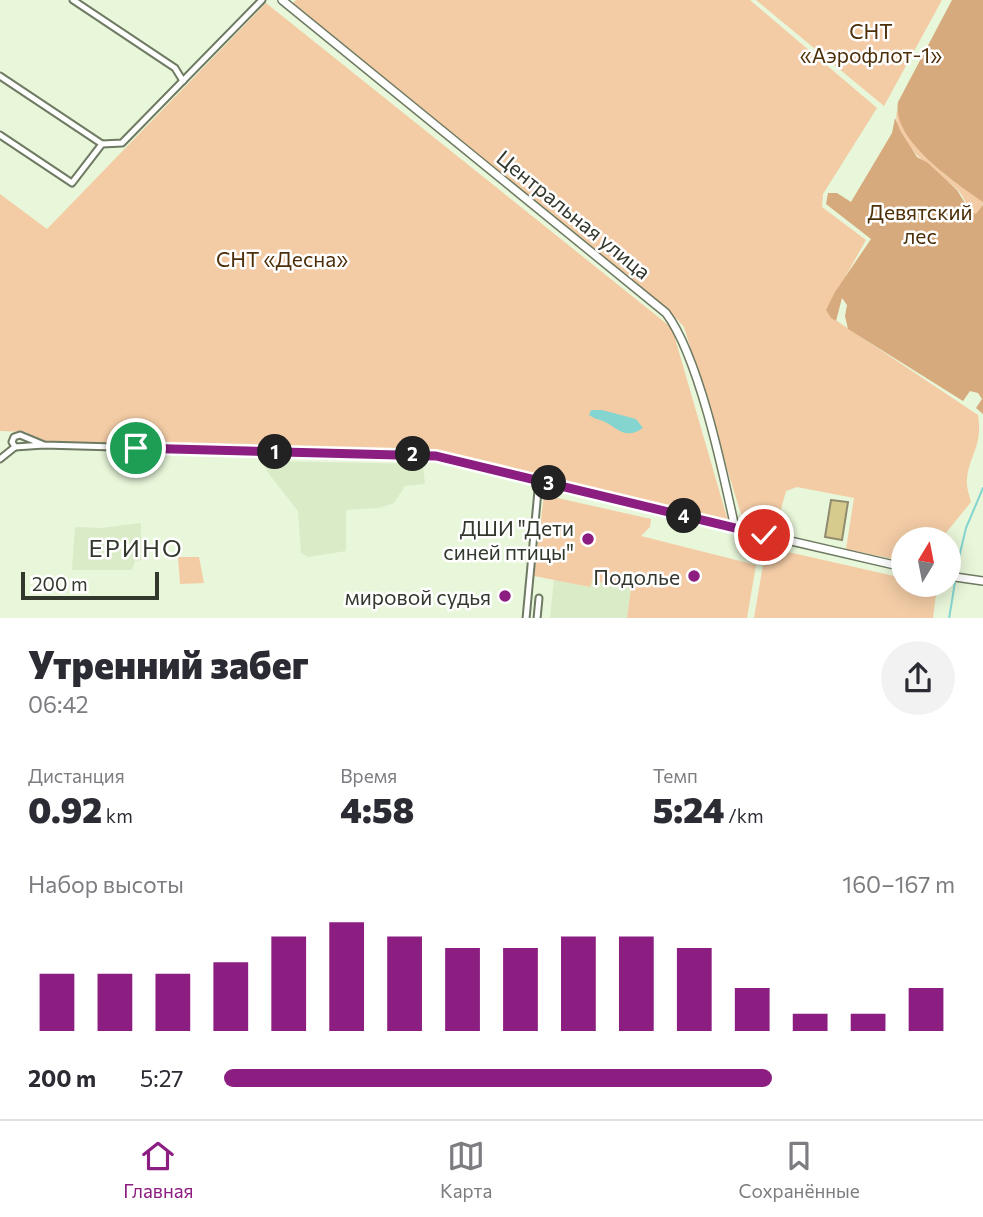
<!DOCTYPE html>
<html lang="ru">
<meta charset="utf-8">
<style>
:root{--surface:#fff;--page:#f2f2f3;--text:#2b2b33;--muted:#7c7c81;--line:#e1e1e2;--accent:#8c1e81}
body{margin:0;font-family:Commissioner,sans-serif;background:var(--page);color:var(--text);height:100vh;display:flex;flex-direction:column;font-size:26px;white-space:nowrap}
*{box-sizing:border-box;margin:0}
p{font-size:23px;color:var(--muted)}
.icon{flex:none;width:38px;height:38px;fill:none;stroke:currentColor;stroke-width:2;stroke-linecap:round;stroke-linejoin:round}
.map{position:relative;height:618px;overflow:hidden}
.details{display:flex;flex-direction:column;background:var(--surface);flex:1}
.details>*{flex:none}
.needle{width:46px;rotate:10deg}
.buttons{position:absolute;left:891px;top:527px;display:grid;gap:14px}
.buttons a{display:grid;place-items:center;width:70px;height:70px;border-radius:50%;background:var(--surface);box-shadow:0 4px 18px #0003;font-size:35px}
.scale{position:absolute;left:21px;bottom:18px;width:138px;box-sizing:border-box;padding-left:7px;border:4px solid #33382d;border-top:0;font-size:19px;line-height:24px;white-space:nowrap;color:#33382d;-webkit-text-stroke:5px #fff;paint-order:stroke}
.pin{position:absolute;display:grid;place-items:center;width:60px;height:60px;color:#fff;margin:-30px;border:4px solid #fff;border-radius:50%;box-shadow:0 2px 7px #0007}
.km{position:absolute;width:35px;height:35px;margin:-18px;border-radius:50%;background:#222;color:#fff;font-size:19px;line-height:35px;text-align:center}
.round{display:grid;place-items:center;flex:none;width:74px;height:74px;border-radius:37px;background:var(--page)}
.summary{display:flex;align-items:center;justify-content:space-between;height:119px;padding:0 28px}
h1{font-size:38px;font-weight:800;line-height:52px}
.stats{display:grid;grid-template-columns:repeat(3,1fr);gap:10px;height:119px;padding:7px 28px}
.stats div{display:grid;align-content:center}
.stats b{font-size:35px;font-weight:800}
.stats small{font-size:19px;font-weight:400}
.stats p{font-size:19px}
.chart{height:196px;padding:14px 28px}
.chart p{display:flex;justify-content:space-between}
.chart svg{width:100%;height:126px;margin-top:7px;stroke:var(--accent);stroke-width:6}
ul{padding:0 28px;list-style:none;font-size:23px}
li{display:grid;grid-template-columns:112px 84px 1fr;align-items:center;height:52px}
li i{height:18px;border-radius:9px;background:var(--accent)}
.menu{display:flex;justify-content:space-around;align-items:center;height:98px;border-top:2px solid var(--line);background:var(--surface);font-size:19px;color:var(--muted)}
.menu a{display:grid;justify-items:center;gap:4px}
.menu .current{color:var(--accent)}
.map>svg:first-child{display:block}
</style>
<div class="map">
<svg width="983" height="619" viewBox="0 0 983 619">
<rect width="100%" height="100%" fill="#e8f6d9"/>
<g fill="#daebc8">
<polygon points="262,461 423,464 425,484 405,486 394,503 379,508 346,510 346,551 308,557 301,553 298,511 269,474"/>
<polygon points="141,523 141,560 135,561 132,570 72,570 75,527 101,528"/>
<polygon points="554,579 589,587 592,581 631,588 627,618 550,619"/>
</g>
<g fill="#f3cca6">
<path d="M296,0H750L877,108L823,194L822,207L866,240L834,297V319L978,415C983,447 969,455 967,479C966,487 969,494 971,502L941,539H903V561L846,549L854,498L797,487L786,491L781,509L786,526L780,535L748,526L740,511L684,327L674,316L293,3Z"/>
<polygon points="756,0 942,0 884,106"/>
<polygon points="266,3 672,328 728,521 438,454 41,441 26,432 0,431 0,194 47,229"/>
<path d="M897,110C908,151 949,178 983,202L982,209L976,215C967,209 965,197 957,189C936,170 890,142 897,110Z"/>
<polygon points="544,495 651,519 650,527 641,536 756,565 747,618 627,618 631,588 592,581 590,587 534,576"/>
<polygon points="766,547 903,578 903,584 937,586 933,618 754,618"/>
<polygon points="178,557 199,557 204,583 180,584"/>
</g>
<g fill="#d7aa7d">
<path d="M952,0H983V202C956,183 891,140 898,102Z"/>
<polygon points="895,118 901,132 917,157 928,163 957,190 970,211 976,214 983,205 983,414 976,408 982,399 978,393 970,391 963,401 848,329 845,316 847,305 842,298 836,321 831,318 826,310 835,292 871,239 826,204 828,193 837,193 851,202 892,133"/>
</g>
<path fill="#84d5d0" d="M591,410H602L636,419L643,428C625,440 619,429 605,422C599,419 594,419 589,415Z"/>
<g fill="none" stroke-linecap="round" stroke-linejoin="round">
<g stroke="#84d5d0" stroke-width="2">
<polyline points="957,566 966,528 983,488"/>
<polyline points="949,619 955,582"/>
</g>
</g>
<polygon fill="#d7ca8d" stroke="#918b6f" stroke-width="2" points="831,500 848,502 842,540 825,537"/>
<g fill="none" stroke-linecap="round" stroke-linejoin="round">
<defs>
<g id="minor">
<polyline points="73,0 175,68 183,81"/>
<polyline points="0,76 102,144"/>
<polyline points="0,135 72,183 102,144 122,143 262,0"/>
<polyline points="44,445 20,435 14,437 12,442 15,447 44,445 436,456 735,528"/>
<polyline points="0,459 15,447"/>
<polyline points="526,619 539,480"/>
<polyline points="537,619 539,598"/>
</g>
<g id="tertiary">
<path d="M282,0L666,313C699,357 723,472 735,528L903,567"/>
<polyline points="948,576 983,581"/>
</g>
</defs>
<use href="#minor" stroke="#6e7a61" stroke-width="9"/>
<use href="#tertiary" stroke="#6e7a61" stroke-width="10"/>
<use href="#minor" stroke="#fff" stroke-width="5"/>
<use href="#tertiary" stroke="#fff" stroke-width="7"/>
</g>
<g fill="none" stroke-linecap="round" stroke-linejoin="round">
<defs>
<polyline id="route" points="136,448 436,456 764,535"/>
</defs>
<use href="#route" stroke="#fff" stroke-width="14"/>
<use href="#route" stroke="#8c1e81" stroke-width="9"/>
</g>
<g fill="#8c1e81" stroke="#fff" stroke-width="2.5">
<circle cx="588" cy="539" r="7"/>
<circle cx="694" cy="576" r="7"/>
<circle cx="505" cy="596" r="7"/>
</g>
<g text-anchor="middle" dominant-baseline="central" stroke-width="5" stroke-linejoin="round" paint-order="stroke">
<g font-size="21" fill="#4d2f0a" stroke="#fff">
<text x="871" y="30">СНТ<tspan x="871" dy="24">«Аэрофлот-1»</tspan></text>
<text x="920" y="211">Девятский<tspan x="920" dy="24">лес</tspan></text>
<text x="282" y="258">СНТ «Десна»</text>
</g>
<g font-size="21" fill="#33382d" stroke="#fff">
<text transform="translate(574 214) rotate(39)">Центральная улица</text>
</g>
<g font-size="21" fill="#33382d" stroke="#fff" text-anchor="end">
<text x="574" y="527">ДШИ "Дети<tspan x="574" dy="24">синей птицы"</tspan></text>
<text x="680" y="576">Подолье</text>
<text x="491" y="596">мировой судья</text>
</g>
<g font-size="24" letter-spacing="2" fill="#33382d" stroke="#fff">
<text x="136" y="547">ЕРИНО</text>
</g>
</g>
</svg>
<div class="buttons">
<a><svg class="needle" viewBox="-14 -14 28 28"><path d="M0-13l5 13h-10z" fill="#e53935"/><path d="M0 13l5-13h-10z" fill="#7c7c81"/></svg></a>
</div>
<div class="scale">200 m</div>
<div class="pin" style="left:136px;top:448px;background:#1e9e55"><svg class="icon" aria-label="arrive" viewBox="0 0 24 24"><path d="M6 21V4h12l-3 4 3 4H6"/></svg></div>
<div class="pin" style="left:764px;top:535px;background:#d93025"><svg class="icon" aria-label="check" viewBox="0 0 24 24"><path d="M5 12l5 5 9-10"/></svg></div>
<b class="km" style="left:275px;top:452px">1</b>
<b class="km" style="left:413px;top:454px">2</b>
<b class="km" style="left:549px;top:483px">3</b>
<b class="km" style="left:684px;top:516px">4</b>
</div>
<section class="details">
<div class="summary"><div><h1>Утренний забег</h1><p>06:42</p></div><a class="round"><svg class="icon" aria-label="share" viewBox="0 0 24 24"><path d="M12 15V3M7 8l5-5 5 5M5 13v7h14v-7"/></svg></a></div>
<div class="stats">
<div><p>Дистанция</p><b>0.92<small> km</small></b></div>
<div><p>Время</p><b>4:58</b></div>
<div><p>Темп</p><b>5:24<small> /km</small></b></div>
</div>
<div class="chart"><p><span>Набор высоты</span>160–167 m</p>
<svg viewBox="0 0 160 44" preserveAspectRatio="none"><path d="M5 44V24M15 44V24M25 44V24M35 44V20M45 44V11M55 44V6M65 44V11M75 44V15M85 44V15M95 44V11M105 44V11M115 44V15M125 44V29M135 44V38M145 44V38M155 44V29"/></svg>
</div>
<ul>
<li><b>200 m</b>5:27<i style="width:75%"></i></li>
</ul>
</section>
<nav class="menu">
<a class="current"><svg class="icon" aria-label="home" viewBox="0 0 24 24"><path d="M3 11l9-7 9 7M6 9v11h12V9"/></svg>Главная</a>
<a><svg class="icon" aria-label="map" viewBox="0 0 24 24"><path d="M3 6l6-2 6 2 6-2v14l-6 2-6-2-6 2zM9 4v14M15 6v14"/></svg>Карта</a>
<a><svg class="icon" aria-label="saved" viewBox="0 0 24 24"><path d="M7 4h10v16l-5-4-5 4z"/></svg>Сохранённые</a>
</nav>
